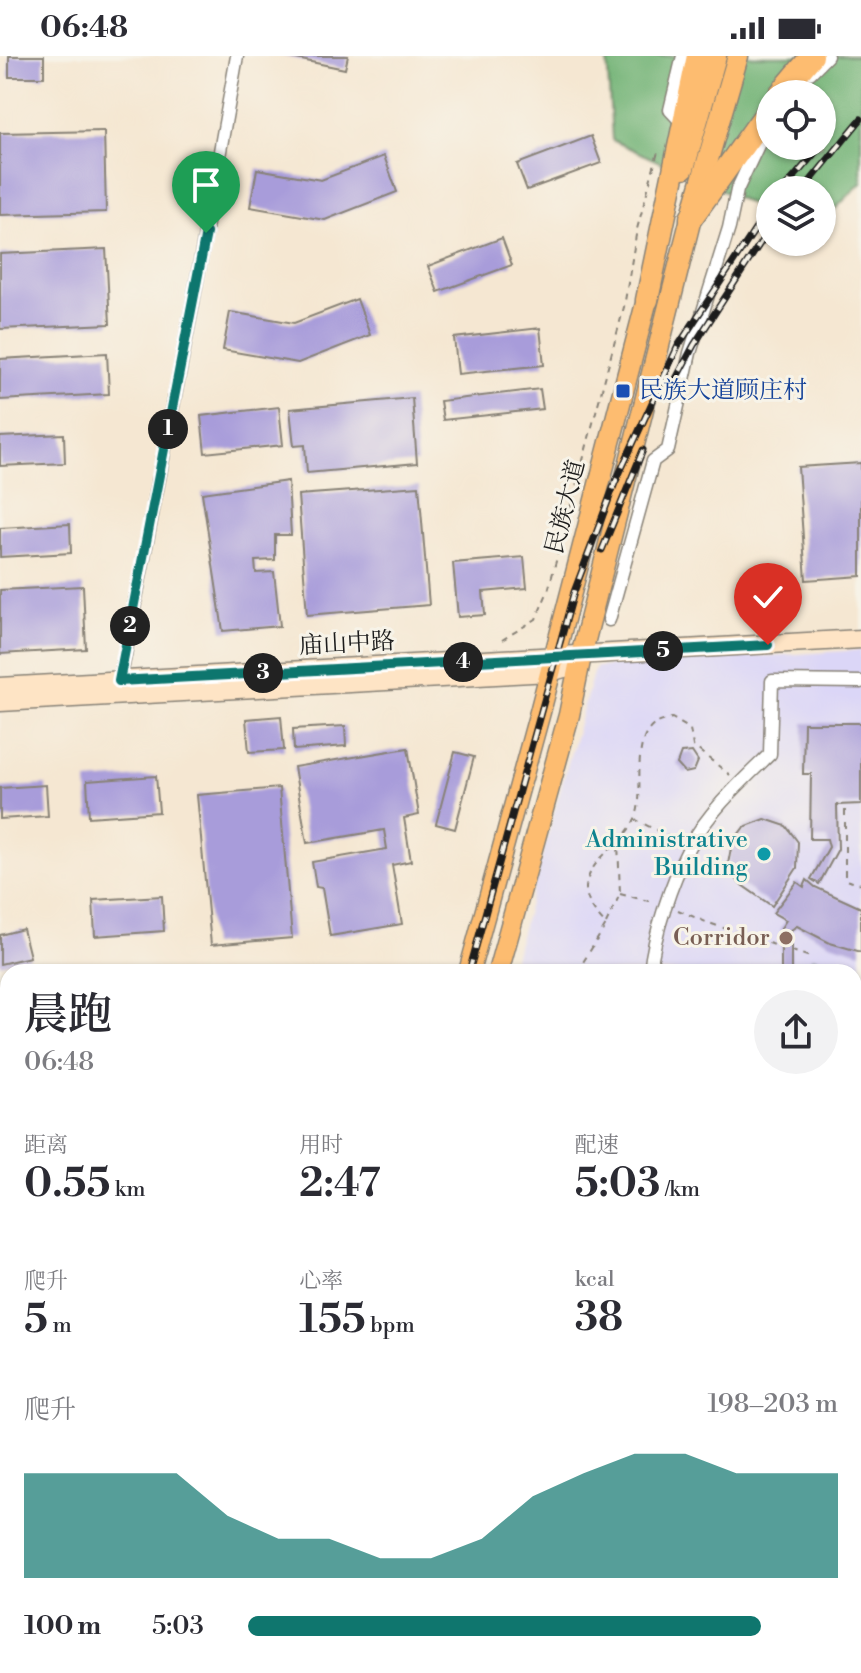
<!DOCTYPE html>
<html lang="zh">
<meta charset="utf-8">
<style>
:root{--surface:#fff;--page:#f2f2f3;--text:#2b2b33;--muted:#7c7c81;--accent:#0f766e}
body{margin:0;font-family:"Libre Bodoni","Noto Serif SC",serif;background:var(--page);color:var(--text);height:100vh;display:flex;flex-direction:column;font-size:30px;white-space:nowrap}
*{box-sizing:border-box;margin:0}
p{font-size:26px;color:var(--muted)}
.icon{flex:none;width:44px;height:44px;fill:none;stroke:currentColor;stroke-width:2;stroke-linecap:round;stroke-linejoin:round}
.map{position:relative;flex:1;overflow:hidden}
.panel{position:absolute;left:0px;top:908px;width:862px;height:710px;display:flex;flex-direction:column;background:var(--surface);border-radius:24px 24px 0 0;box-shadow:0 2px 6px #0004}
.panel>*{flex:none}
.tools{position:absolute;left:756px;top:24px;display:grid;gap:16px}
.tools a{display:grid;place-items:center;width:80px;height:80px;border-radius:50%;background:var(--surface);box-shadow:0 2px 6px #0004;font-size:40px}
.pin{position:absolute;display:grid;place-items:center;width:68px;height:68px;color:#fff;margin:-82px -34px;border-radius:50% 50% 50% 0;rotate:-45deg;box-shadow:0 0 8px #0007}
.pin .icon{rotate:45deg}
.km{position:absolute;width:40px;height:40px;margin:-20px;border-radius:50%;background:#222;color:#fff;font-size:22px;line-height:40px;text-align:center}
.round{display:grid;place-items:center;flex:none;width:84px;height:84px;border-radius:42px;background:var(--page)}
.overview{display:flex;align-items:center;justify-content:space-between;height:136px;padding:0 24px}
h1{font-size:44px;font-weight:600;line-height:60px}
.stats{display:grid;grid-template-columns:repeat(3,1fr);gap:12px;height:136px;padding:8px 24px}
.stats div{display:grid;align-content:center}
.stats b{font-size:40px;font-weight:600}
.stats small{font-size:22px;font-weight:400}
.stats p{font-size:22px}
.chart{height:224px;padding:16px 24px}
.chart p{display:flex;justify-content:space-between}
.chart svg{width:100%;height:144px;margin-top:8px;fill:var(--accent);opacity:.7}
ul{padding:0 24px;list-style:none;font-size:26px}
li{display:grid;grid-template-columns:128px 96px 1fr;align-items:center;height:60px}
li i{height:20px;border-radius:10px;background:var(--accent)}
.status{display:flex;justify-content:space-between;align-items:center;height:56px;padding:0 40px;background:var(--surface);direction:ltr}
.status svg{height:22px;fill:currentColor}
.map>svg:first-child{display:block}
</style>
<div class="status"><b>06:48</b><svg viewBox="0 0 49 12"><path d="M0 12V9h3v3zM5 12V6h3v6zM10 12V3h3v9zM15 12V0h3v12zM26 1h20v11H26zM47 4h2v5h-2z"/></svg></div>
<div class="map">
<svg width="861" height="1617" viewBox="0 0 861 1617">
<rect width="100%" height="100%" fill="#f7f3e8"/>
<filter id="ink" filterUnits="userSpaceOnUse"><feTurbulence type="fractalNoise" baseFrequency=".0125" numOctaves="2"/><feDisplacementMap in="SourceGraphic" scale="16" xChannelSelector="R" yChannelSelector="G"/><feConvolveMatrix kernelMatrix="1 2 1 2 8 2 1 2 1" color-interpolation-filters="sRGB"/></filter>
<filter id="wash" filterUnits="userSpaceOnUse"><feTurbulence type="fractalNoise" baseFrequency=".006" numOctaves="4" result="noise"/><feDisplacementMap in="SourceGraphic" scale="32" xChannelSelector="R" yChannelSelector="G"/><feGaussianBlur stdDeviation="1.8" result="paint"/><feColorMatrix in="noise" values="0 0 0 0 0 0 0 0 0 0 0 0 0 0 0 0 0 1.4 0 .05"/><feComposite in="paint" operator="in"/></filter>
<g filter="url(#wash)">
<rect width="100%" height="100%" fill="#f5e7d2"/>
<g fill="#dbd6f7">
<polygon points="861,594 861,1366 854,1366 854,916 510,916 593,617 597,611"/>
<polygon points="0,1456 8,1456 8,1610 216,1610 214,1617 0,1617"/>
</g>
<polygon fill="#8dd18a" stroke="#547653" stroke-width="2" points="813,902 861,916 861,970 854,969 854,916 813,916"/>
<path fill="#72b376" stroke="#476849" stroke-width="2" fill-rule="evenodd" d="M607,0H861V127L822,166V134H770V157L612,84ZM770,38H822V90H770Z"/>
<g id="blocks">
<g fill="#a89cda">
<rect x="9" y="0" width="35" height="21"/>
<polygon points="282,0 348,0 345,13"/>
<polygon points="104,75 106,156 0,159 0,77"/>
<polygon points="591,80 601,107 527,134 517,108"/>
<polygon points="384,100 397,136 325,164 250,151 257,113 321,124"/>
<polygon points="502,182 512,209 438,236 428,210"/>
<polygon points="106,193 110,268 0,273 0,198"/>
<polygon points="357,243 370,279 298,307 223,294 230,256 294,267"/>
<polygon points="540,272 544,309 458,318 454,282"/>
<polygon points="107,297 109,338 0,344 0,303"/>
<polygon points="540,333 543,353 443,364 440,345"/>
<polygon points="412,342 417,407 307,417 305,389 294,390 290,353"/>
<polygon points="279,351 283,389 205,397 201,360"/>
<polygon points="64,378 65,407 0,410 0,381"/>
<polygon points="861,407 861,520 806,524 798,411"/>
<polygon points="288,425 291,479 275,479 275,504 255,505 256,517 274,516 280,570 223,575 202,437"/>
<polygon points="419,430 429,549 307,559 298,439"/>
<polygon points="70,468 71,497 0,501 0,472"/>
<polygon points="524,501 527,532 483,536 485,559 458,561 453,507"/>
<polygon points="83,530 86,593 0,598 0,534"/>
<polygon points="281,660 284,694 249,696 246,663"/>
<polygon points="804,667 861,667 861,748 837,749 838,793 819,828 811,823 829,791 827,783 810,783 811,718 803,718"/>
<polygon points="345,670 346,690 294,694 293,673"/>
<polygon points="408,692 419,759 404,762 411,805 392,809 402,868 330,880 322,832 316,831 312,806 387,793 384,774 307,787 294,711"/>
<polygon points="455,696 474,701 455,773 436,768"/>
<polygon points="692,696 698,705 694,715 685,717 677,708 681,697"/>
<polygon points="156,720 159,756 89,761 87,725"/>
<polygon points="46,729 48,760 0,763 0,732"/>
<polygon points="279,732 292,882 211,889 197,739"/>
<polygon points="765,763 786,770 798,786 797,812 772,850 739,827 728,808 732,787 744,771"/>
<polygon points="807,824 815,831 861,852 861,896 830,887 797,870 791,874 791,915 781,915 781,872 786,864 773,857 797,826 804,831"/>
<polygon points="162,840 164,875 95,880 93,844"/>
<polygon points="23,873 30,901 0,908 0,879"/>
<polygon points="854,1024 859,1024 861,1029 859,1051 854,1051"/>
<polygon points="8,1062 8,1091 3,1092 0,1064"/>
<polygon points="0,1302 8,1327 8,1360 0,1363"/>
</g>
</g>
</g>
<g filter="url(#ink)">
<use href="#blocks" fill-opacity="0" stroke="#888277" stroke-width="2"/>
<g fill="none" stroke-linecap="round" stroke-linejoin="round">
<defs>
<g id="street">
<polyline points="683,0 670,54 684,69"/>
<polyline points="810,17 827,0"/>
<polyline points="609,564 653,405 668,394 690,297 729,172 737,134 766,72"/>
<polyline points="119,630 193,246 237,0"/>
<path d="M650,916C654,878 671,827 689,792C708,756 741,726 770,698L772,625L861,626"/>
<polyline points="854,1199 861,1201"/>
</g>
<g id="secondary">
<polyline points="0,631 861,583"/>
<polyline points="0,646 550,616 564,612"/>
<polyline points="0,1407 8,1407"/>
<polyline points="0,1424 8,1424"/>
<polyline points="854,1461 861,1461"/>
</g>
<g id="primary">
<polyline points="684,112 716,0"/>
<polyline points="469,916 540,656 651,228"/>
<polyline points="498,916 569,659 581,600 691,162 738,0"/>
<polyline points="276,1617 278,1610"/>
<polyline points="303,1617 305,1610"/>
</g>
<g id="highway">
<polyline points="780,38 812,0"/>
<polyline points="691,162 770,52"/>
<polyline points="647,244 698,0"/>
</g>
</defs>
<use href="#street" stroke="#888277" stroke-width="15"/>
<use href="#secondary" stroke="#888277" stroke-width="21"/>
<use href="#primary" stroke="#888277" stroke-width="23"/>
<use href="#highway" stroke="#888277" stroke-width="25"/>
<g stroke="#888277" stroke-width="2" stroke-dasharray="6 6" stroke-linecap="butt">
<polyline points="502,584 536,563 548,535 624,251 637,173 659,92"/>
<polyline points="845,754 845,824 861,828"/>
<polyline points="634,763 678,785"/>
<polyline points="620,838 653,846"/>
<polyline points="678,854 706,866 813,902"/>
<polyline points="606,868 620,838 618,785"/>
<path d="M577,916L606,869C596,858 586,847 586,832C588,800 629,787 637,757C644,733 631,686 654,669C658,666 667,664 672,662L690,673L693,690L730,719"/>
<polyline points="854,1087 861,1077"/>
</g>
<use href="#street" stroke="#fff" stroke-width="12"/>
<use href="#secondary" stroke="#fee4c5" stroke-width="18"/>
<use href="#primary" stroke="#fdbc6f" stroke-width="20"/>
<use href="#highway" stroke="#fdbc6f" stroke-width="22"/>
<defs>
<g id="rail">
<polyline points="783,134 821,90"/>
<polyline points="803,134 861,63"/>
<polyline points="669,336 694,289 770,172"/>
<polyline points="602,494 643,394"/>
<polyline points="469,916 574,536 615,427 678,290 770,151"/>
<polyline points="277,1617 278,1610"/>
</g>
</defs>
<use href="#rail" stroke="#1c1c1c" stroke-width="7"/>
<use href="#rail" stroke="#f7f3e8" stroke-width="4" stroke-dasharray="12" stroke-linecap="butt"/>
</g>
</g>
<g fill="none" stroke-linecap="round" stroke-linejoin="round" filter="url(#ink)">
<defs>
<polyline id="route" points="206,177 119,625 768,589"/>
</defs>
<use href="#route" stroke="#fff" stroke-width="16"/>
<use href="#route" stroke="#0f766e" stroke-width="10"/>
</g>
<rect fill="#1a4fb4" stroke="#f7f3e8" stroke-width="3" x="615" y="327" width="16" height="16" rx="4"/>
<circle fill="#0f9aa8" stroke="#f7f3e8" stroke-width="3" cx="764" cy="798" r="8"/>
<circle fill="#8d6e63" stroke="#f7f3e8" stroke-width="3" cx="786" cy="882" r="8"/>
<g text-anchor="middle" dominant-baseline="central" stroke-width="6" stroke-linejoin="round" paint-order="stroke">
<g font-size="24" fill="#164399" stroke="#f7f3e8" text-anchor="start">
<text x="639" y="335">民族大道顾庄村</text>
</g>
<g font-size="24" fill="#1c1c1c" stroke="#f7f3e8">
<text transform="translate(566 451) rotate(-76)">民族大道</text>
<text transform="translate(347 588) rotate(-3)">庙山中路</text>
</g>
<g font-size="24" fill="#0d838f" stroke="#f7f3e8" text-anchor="end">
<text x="748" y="784">Administrative<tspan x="748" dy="28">Building</tspan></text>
</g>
<g font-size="24" fill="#785e54" stroke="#f7f3e8" text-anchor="end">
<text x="770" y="882">Corridor</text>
</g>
</g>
</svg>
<div class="tools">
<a><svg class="icon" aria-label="locate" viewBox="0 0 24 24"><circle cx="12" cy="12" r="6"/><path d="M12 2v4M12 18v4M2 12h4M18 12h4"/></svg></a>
<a><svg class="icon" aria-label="layers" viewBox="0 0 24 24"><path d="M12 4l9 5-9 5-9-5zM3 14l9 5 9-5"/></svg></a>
</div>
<div class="pin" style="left:206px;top:177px;background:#1e9e55"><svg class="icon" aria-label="arrive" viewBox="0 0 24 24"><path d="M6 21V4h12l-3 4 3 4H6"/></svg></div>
<div class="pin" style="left:768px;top:589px;background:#d93025"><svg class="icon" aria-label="check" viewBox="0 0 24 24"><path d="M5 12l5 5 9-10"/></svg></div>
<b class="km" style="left:168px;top:373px">1</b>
<b class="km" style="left:130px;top:570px">2</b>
<b class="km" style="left:263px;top:617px">3</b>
<b class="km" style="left:463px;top:606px">4</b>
<b class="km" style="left:663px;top:595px">5</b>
<section class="panel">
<div class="overview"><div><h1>晨跑</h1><p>06:48</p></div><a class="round"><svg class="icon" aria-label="share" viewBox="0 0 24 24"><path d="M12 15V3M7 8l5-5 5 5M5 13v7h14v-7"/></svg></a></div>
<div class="stats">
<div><p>距离</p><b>0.55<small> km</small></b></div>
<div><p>用时</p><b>2:47</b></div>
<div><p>配速</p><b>5:03<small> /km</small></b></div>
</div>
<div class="stats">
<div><p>爬升</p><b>5<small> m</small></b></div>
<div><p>心率</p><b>155<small> bpm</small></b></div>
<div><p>kcal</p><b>38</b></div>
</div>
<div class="chart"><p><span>爬升</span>198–203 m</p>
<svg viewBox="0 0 160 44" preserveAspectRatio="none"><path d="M0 44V12L10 12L20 12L30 12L40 25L50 32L60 32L70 38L80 38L90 32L100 19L110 12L120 6L130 6L140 12L150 12L160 12V44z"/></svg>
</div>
<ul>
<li><b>100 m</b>5:03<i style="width:87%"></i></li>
</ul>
</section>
</div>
